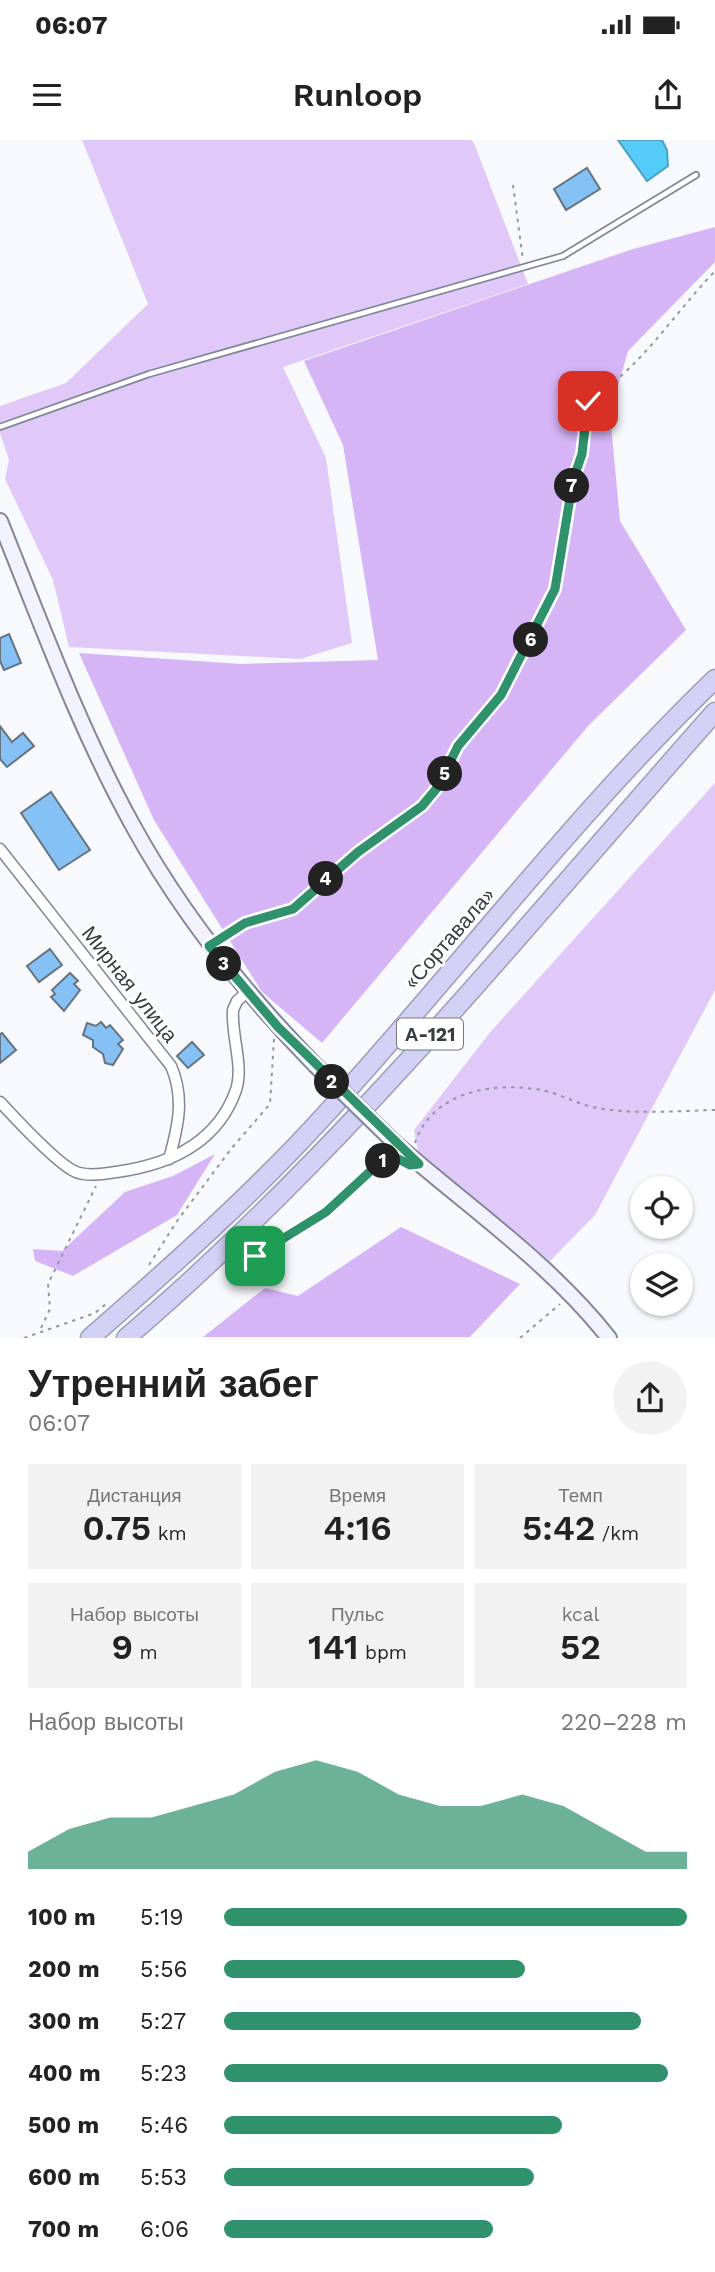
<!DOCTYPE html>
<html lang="ru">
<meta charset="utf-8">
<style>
:root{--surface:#fff;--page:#f2f2f2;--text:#222;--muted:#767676;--accent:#2f926d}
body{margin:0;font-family:"Work Sans",sans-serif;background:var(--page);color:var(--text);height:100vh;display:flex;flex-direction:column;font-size:26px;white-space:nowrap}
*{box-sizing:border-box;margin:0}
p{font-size:23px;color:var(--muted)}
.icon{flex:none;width:38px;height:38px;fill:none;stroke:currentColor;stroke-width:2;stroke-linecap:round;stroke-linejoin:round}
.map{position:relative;height:1198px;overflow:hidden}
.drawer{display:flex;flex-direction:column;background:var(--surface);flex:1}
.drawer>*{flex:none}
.tools{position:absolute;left:630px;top:1036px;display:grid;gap:14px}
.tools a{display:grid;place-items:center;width:63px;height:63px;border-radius:50%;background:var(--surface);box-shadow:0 2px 5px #0004;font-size:35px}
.pin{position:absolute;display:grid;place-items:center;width:60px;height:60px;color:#fff;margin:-30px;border-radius:14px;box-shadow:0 4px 10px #0006}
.km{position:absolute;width:35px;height:35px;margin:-18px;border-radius:50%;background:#222;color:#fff;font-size:19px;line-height:35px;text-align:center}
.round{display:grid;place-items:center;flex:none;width:74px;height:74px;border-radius:37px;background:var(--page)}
.overview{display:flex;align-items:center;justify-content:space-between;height:119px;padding:0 28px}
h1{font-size:38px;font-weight:600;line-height:52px}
.stats{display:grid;grid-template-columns:repeat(3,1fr);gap:10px;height:119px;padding:7px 28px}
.stats div{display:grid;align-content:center;border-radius:0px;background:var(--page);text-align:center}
.stats b{font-size:35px;font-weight:600}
.stats small{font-size:19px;font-weight:400}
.stats p{font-size:19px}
.chart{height:196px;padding:14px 28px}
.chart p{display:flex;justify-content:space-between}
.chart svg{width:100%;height:126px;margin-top:7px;fill:var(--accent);opacity:.7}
ul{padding:0 28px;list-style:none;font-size:23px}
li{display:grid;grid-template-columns:112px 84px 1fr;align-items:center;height:52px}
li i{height:18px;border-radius:9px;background:var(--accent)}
.status{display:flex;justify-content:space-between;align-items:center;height:49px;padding:0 35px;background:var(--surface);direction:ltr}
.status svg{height:19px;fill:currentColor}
header{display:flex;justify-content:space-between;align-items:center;height:91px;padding:0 28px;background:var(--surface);font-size:32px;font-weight:600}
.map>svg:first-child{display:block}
</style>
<div class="status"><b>06:07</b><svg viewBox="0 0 49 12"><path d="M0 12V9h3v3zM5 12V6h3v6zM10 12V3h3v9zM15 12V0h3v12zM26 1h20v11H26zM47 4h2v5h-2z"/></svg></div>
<header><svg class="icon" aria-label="menu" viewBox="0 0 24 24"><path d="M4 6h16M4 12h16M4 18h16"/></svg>Runloop<svg class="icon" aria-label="share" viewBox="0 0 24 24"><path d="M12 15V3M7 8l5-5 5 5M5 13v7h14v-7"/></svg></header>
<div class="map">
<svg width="715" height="1198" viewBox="0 0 715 1198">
<rect width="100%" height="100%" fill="#f8f9fd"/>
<g fill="#e0c9f8">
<polygon points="82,0 471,0 474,3 528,144 283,227 326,318 352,503 300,519 69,507 53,440 5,339 9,320 0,293 0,266 66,243 148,164"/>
<polygon points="715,643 715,850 595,1075 550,1121 418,1011 414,990 492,890"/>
</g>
<g fill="#d6b5f7">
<polygon points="715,87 715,122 628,211 610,274 620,381 686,490 588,586 322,903 262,852 154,680 79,513 241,524 378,520 343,305 304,221 633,109"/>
<polygon points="215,1014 177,1075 73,1136 35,1121 33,1109 62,1111 125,1052 173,1036"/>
<polygon points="401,1087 520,1144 470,1197 203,1197 265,1148 298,1156"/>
</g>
<polygon fill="#55ccf7" stroke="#4da1c1" stroke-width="2" points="618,0 662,0 667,10 668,26 647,41"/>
<g fill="#86c1f6" stroke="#657380" stroke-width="2">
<polygon points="587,28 600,49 566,70 554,49"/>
<polygon points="9,494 21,523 4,530 0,521 0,498"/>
<polygon points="0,586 12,602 23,593 34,606 7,627 0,619"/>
<polygon points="51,652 90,710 59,730 21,673"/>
<polygon points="50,809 62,825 39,842 27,826"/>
<polygon points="70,833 78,841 74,844 80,850 64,871 51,857 55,854 52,850"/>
<polygon points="101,882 106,888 110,885 123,900 118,904 123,909 113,925 105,923 103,914 93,907 93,900 83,895 87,883 96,886"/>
<polygon points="2,893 16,910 0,923 0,894"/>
<polygon points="192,902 204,915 188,928 177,916"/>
</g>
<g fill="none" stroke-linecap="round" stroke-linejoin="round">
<defs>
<polyline id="lane" points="0,287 149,234 563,116 696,35"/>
<g id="street">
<path d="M0,709L171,926C185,958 178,987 169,1019"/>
<path d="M0,962C15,978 55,1022 74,1031C85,1037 104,1034 116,1032C168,1025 217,1004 236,950C244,926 231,895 233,870L237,861L247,852"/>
</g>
<g id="secondary">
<path d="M0,381C41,483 79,588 132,684C181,774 244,852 315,925"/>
<path d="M395,1003C467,1066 549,1122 609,1198"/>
</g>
<g id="highway">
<path d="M90,1198C171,1127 252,1055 324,976C456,832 574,675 715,539"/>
<path d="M126,1198C344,1012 525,786 715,572"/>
</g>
</defs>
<use href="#lane" stroke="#808798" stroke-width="8"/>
<use href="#street" stroke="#808798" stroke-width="13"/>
<use href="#secondary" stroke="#808798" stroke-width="18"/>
<use href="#highway" stroke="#9d9eb8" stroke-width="21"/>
<g stroke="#94979c" stroke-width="2" stroke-dasharray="3.5 5" stroke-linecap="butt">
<polyline points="513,45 523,120"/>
<path d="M221,797L245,783L293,769L358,712L422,666L437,647L458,606L501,555L555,449L573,340L582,314L588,261C641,228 672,176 715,131"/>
<path d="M415,1003C433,949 498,941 546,951C562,955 576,963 592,967C631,975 676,971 715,970"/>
<path d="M255,1116C305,1084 348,1058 389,1014"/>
<polyline points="149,1125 177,1081 231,1009 270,964 274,899"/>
<polyline points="41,1188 50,1169 48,1144 96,1046"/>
<polyline points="24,1198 95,1173 106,1164"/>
<polyline points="520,1198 560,1164"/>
</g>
<use href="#lane" stroke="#fff" stroke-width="4.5"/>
<use href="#street" stroke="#fff" stroke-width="10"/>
<use href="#secondary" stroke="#f2f2fc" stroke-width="14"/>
<use href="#highway" stroke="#d3d2f6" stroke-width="18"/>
<defs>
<polyline id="secondary-bridge" points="315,925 395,1003"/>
</defs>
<use href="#secondary-bridge" stroke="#808798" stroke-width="18" stroke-linecap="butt"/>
<use href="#secondary-bridge" stroke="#f2f2fc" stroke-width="14"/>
</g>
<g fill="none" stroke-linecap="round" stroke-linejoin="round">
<defs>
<polyline id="route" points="255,1116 326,1072 389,1014 410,1025 419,1024 278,887 209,806 245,783 293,769 358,712 422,666 437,648 458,606 501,555 555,449 573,340 582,314 588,261"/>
</defs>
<use href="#route" stroke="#fff" stroke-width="14"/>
<use href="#route" stroke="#2f926d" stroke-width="9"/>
</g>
<g text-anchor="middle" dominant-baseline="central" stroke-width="5" stroke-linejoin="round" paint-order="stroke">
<rect fill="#fff" stroke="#74777c" stroke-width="2" x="397" y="878.5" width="66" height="31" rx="5"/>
<g font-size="19" font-weight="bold" fill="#393d44">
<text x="430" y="894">А-121</text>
</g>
<g font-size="21" fill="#393d44" stroke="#fff">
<text transform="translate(449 798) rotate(-49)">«Сортавала»</text>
<text transform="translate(130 844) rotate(52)">Мирная улица</text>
</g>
</g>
</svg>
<div class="tools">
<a><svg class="icon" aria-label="locate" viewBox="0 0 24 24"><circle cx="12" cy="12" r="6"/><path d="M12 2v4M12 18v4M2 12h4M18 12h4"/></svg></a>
<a><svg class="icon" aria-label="layers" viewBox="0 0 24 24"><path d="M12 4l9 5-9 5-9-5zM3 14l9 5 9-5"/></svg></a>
</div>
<div class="pin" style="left:255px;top:1116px;background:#1e9e55"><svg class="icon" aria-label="arrive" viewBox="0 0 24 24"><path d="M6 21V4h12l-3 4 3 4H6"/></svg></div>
<div class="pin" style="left:588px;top:261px;background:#d93025"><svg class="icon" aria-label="check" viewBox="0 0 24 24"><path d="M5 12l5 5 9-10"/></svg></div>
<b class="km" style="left:383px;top:1021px">1</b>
<b class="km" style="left:332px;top:942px">2</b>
<b class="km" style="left:224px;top:824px">3</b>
<b class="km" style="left:326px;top:739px">4</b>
<b class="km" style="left:445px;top:634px">5</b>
<b class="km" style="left:531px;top:500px">6</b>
<b class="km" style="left:572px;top:346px">7</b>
</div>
<section class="drawer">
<div class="overview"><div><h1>Утренний забег</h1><p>06:07</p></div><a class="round"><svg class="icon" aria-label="share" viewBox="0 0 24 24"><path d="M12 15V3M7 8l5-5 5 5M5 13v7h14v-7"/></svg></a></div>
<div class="stats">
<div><p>Дистанция</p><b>0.75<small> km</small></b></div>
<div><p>Время</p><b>4:16</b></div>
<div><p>Темп</p><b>5:42<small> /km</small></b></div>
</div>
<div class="stats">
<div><p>Набор высоты</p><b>9<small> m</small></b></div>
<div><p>Пульс</p><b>141<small> bpm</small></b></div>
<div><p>kcal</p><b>52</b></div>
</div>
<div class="chart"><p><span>Набор высоты</span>220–228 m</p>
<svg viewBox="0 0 160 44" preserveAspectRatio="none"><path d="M0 44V38L10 30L20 26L30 26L40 22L50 18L60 10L70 6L80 10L90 18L100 22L110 22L120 18L130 22L140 30L150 38L160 38V44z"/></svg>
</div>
<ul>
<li><b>100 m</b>5:19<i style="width:100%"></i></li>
<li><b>200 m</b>5:56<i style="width:65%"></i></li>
<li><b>300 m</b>5:27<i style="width:90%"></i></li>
<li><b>400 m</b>5:23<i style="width:96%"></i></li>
<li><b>500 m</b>5:46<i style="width:73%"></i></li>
<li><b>600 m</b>5:53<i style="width:67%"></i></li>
<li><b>700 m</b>6:06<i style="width:58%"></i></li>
</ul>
</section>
